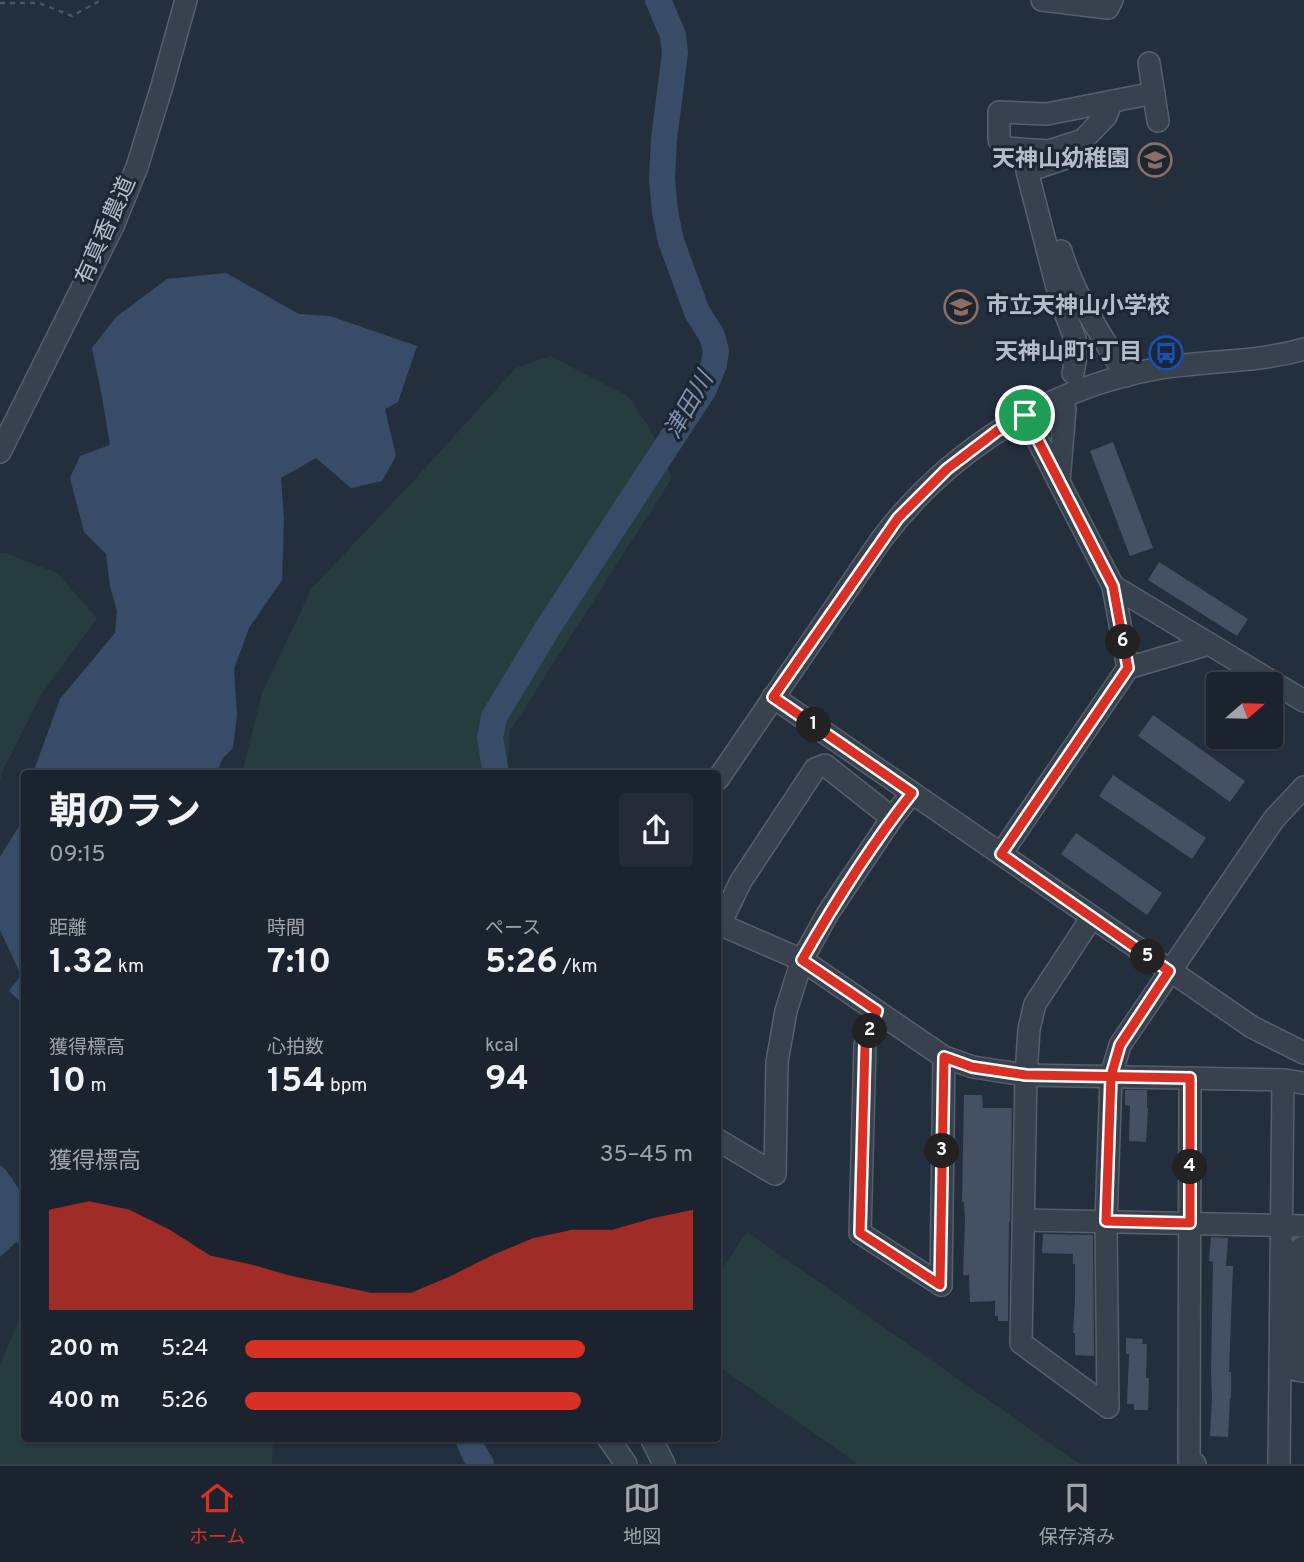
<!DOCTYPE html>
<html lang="ja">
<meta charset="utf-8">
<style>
:root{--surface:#1b232e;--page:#242b36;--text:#f1f3f6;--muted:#a0a4aa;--line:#39404a;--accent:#d93025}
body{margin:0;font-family:Overpass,"Noto Sans JP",sans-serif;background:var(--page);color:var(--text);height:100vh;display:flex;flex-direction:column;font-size:26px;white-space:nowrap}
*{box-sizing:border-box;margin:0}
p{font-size:23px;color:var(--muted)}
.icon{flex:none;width:38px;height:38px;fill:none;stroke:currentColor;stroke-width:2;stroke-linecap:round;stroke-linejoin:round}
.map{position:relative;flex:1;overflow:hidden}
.drawer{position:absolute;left:21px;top:770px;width:700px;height:672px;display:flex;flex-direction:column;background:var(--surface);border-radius:7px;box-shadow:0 2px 5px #0004,0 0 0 2px var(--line)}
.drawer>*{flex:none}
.needle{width:46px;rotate:70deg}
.fabs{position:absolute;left:1206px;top:672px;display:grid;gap:14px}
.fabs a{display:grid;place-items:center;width:77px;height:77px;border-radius:7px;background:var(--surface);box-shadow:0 2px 5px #0004,0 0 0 2px var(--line);font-size:35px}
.pin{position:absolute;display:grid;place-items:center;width:60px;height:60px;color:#fff;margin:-30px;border:4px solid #fff;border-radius:50%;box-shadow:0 2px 7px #0007}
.km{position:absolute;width:35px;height:35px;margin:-18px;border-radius:50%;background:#222;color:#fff;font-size:19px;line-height:35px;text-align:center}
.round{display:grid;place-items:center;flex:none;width:74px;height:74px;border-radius:7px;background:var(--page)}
.summary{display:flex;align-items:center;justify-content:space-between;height:119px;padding:0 28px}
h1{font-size:38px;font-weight:700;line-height:52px}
.metrics{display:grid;grid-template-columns:repeat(3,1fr);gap:10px;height:119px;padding:7px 28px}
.metrics div{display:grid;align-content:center}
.metrics b{font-size:35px;font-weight:700}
.metrics small{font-size:19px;font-weight:400}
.metrics p{font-size:19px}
.chart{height:196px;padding:14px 28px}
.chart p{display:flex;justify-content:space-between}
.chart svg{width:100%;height:126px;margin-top:7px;fill:var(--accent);opacity:.7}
ul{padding:0 28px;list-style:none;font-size:23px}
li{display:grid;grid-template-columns:112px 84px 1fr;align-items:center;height:52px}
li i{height:18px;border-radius:9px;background:var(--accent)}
.tab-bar{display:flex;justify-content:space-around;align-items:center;height:98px;border-top:2px solid var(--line);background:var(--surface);font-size:19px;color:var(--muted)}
.tab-bar a{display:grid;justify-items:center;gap:4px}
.tab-bar .on{color:var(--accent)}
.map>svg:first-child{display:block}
</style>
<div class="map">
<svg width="1304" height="1464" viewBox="0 0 1304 1464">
<rect width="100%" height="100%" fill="#242f3e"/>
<g fill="#263c3f">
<polygon points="550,356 628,396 649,427 672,478 510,731 507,773 242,773 262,693 312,588 418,476 516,368"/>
<polygon points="0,553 6,553 57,573 97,618 41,695 2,772 0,782"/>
<polygon points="747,1232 1080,1464 858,1464 718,1366 718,1275"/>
<polygon points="24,1310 24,1438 273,1439 272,1464 0,1464 0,1364"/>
</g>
<g fill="#394c67">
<polygon points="226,273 299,314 330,316 417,346 398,402 385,409 396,456 382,481 351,488 316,458 281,478 284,520 282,580 249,628 234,669 237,715 233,748 223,758 216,773 33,773 60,699 115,633 117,611 110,586 106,554 84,532 70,478 80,456 110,445 102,397 92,348 116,317 167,279"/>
<polygon points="24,810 24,1005 9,991 21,975 0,930 0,857 21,823"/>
<polygon points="0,1165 6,1170 24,1197 24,1241 15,1243 0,1257"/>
</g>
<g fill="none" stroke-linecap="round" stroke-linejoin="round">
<g stroke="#394c67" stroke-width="26">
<polyline points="496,774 490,738 494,717 547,629 704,389 714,364 716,351 712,336 697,312 671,241 665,212 662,179 664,139 675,53 673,35 658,0"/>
<polyline points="468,1438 475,1455 481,1464"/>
</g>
</g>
<g fill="#455162">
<polygon points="1113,442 1153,548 1130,556 1090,451"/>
<polygon points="1159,562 1248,619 1237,636 1148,580"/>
<polygon points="1153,715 1245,781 1230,802 1138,736"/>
<polygon points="1113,775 1206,838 1192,859 1099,796"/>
<polygon points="1076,833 1162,893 1147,915 1061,854"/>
<polygon points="1125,1090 1147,1090 1147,1108 1148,1108 1146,1142 1129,1141 1130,1106 1125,1105"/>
<polygon points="964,1095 982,1095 983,1108 1012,1108 1010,1222 1009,1222 1008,1321 998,1321 998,1316 995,1316 995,1301 970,1302 969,1275 963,1275 965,1221 964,1202 962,1202"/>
<polygon points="1043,1234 1093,1235 1094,1356 1075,1355 1075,1333 1073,1333 1075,1300 1075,1264 1073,1264 1073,1254 1042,1253"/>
<polygon points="1211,1237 1228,1238 1226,1266 1233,1266 1229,1372 1231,1372 1231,1398 1230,1398 1228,1437 1210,1436 1212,1398 1211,1372 1213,1262 1209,1261"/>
<polygon points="1126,1338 1143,1339 1142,1344 1147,1344 1146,1378 1149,1378 1148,1410 1134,1410 1134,1404 1127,1404 1129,1354 1126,1354"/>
</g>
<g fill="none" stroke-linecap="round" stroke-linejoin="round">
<defs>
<g id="minor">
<polyline points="1042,0 1108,8 1112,0"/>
<polyline points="1149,63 1158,121"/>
<polyline points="1112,101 1106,116 1083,140 1049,151 1006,148 999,140 999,112 1047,114 1154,93"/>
<polyline points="1072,156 1027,171 1060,299 1075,339 1076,357 1073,373"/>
<path d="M1061,251C1074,296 1102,336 1126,376"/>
<polyline points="1025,415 1059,482"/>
<polyline points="0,452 113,226 137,167 162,86 186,0"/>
<polyline points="1113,586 1304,701"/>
<polyline points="1128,668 1209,644"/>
<polyline points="773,697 1252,1027 1304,1053"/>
<path d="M718,779L881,540C949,450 1049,387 1161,368C1210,360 1256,363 1304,349"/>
<polyline points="1001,854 1128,668 1113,586 1059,482 1065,409"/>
<polyline points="1092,917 1035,1004 1029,1029 1026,1075 1021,1343 1108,1407"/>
<polyline points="719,924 802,960 944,1057 973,1067 1026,1075 1283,1080 1304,1083"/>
<polyline points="718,928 741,881 815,769 825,765 892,818"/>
<polyline points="877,1011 865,1045 860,1233 941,1285"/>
<polyline points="1190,1078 1189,1460 1195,1464"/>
<polyline points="718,1140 775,1174 777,1062 786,1011 802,960 828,913 892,818 912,793"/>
<polyline points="1024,1220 1304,1226"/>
<polyline points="1304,1247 1301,1248 1297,1254 1296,1370 1304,1371"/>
<polyline points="941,1285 944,1057"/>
<polyline points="1108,1407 1106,1221 1111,1076 1120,1045 1274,819 1304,787"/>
<polyline points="608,1438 626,1464"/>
<polyline points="651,1438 664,1464"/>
<polyline points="1279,1464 1283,1080"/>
</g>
</defs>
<use href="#minor" stroke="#565f6c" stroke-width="24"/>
<polyline stroke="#44595c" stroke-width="2.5" stroke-dasharray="5 5" stroke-linecap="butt" points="0,3 39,3 72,16 101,0"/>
<use href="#minor" stroke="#38414e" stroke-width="21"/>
</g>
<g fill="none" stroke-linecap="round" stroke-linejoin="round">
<defs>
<path id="route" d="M1025,415L997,431L947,469L898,518L773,697L912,793C871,845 835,902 802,960L877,1011L865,1045L860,1233L940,1285L944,1057L972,1067L1026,1075L1190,1078V1223L1106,1221L1111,1076L1120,1045L1169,971L1001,854L1128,668L1113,586L1025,415"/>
</defs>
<use href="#route" stroke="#fff" stroke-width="14"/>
<use href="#route" stroke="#d93025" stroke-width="9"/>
</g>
<defs>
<symbol id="school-ring" viewBox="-11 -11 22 22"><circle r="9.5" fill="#1d2633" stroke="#8d6e63" stroke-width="1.5"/><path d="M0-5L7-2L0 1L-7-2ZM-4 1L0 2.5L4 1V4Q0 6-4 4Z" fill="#8d6e63"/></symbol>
<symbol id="bus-ring" viewBox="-11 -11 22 22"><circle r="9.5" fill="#1d2633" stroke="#1a4fb4" stroke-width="1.5"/><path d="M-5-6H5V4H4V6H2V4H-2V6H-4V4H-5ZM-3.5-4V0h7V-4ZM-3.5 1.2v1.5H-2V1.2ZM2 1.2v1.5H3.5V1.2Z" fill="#1a4fb4"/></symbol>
</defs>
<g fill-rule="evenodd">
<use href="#school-ring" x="1136" y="141" width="38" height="38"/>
<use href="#school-ring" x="942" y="288" width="38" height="38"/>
<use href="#bus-ring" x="1147" y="334" width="38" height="38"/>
</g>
<g text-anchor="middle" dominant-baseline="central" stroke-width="6" stroke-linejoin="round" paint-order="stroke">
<g font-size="23" font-weight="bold" fill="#b4bcc9" stroke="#1d2633" text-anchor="end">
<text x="1130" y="160">天神山幼稚園</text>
<text x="986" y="307" text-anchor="start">市立天神山小学校</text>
<text x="1142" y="353">天神山町1丁目</text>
</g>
<g font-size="23" fill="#b4bcc9" stroke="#1d2633">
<text transform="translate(107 231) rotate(-66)">有真香農道</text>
</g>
<g font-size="24" font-style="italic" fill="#7c92b1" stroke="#1d2633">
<text transform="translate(690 406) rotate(-60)">津田川</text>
</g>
</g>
</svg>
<div class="fabs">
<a><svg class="needle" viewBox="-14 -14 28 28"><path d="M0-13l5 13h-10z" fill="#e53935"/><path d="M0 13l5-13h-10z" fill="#a0a4aa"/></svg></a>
</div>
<div class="pin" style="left:1025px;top:415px;background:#1e9e55"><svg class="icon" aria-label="arrive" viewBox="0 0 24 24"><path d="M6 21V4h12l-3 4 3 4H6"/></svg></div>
<b class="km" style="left:814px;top:725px">1</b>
<b class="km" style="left:870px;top:1031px">2</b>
<b class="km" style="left:942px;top:1151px">3</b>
<b class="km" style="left:1190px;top:1167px">4</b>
<b class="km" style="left:1148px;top:957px">5</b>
<b class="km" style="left:1123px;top:642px">6</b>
<section class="drawer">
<div class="summary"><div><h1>朝のラン</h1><p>09:15</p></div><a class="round"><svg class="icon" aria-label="share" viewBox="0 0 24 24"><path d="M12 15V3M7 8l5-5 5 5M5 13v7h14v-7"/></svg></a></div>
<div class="metrics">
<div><p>距離</p><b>1.32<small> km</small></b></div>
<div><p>時間</p><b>7:10</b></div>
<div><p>ペース</p><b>5:26<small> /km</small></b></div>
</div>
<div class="metrics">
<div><p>獲得標高</p><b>10<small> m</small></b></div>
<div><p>心拍数</p><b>154<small> bpm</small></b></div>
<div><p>kcal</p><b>94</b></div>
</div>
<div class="chart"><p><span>獲得標高</span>35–45 m</p>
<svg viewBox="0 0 160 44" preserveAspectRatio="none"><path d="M0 44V9L10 6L20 9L30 16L40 25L50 28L60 32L70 35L80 38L90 38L100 32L110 25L120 19L130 16L140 16L150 12L160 9V44z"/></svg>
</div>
<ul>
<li><b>200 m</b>5:24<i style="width:76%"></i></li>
<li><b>400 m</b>5:26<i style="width:75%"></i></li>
</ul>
</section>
</div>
<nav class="tab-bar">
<a class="on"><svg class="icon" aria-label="home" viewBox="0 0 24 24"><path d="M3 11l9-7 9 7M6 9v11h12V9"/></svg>ホーム</a>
<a><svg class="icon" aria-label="map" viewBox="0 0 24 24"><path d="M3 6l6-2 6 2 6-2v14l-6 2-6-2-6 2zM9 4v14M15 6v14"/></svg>地図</a>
<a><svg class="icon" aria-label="saved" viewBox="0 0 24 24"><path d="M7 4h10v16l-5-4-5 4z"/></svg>保存済み</a>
</nav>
